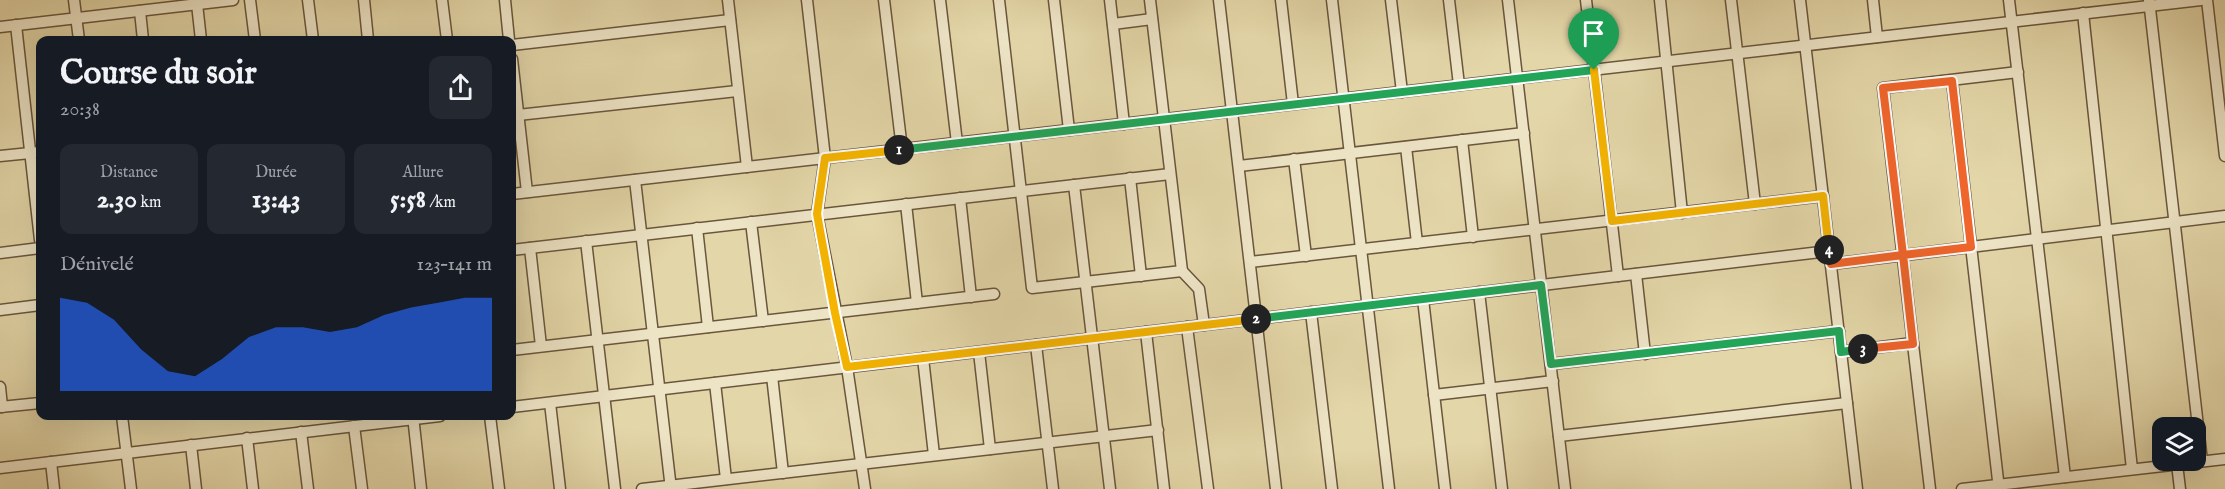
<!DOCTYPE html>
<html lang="fr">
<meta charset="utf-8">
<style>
:root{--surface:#171b24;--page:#242831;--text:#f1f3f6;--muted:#9ea1a6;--accent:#2563eb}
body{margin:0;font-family:"IM FELL English",serif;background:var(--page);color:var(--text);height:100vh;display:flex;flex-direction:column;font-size:22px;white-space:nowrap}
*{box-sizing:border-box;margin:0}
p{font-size:20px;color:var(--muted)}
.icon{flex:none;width:33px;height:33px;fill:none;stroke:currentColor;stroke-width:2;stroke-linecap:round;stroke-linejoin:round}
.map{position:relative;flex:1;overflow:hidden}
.panel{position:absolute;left:36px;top:36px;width:480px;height:384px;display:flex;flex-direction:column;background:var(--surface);border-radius:12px;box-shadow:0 6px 24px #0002}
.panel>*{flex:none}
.buttons{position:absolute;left:2152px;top:417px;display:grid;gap:12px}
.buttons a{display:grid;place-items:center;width:54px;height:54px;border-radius:12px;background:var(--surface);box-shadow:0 6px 24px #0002;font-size:30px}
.pin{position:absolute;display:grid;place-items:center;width:51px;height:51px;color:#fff;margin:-62px -26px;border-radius:50% 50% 50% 0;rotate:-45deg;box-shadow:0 0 6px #0007}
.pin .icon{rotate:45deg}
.km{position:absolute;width:30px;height:30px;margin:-15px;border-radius:50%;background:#222;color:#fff;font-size:16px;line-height:30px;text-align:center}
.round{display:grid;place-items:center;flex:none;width:63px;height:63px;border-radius:12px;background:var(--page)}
.head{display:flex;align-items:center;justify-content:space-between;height:102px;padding:0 24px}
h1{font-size:33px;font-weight:800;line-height:45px}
.stats{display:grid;grid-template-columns:repeat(3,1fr);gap:9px;height:102px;padding:6px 24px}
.stats div{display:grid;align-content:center;border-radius:12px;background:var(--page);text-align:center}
.stats b{font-size:26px;font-weight:800}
.stats small{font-size:16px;font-weight:400}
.stats p{font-size:16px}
.chart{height:168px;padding:12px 24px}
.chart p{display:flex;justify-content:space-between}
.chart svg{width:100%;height:108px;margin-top:6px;fill:var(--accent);opacity:.7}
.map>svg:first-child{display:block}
</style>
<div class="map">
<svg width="2225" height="489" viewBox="0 0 2225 489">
<rect width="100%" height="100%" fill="#e3d6a8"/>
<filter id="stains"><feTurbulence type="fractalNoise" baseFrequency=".00333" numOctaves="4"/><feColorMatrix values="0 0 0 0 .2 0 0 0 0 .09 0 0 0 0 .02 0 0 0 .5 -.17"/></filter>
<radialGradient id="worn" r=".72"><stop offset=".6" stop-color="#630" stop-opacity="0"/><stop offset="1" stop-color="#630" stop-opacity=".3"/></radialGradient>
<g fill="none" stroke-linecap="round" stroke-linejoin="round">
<defs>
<g id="minor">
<polyline points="74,0 79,40"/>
<polyline points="250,0 255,40"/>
<polyline points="308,0 313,40"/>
<polyline points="364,0 368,40"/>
<polyline points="442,0 447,40"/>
<polyline points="505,0 509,40"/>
<polyline points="728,0 747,167"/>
<polyline points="807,0 825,158 817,214 847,367 865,489"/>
<polyline points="884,0 902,149"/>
<polyline points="940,0 957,143"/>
<polyline points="999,0 1032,288 1182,271"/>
<polyline points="1054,0 1069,130"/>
<polyline points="1110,0 1124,124"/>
<polyline points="1150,0 1182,271 1199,289 1204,325"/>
<polyline points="1219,0 1276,489"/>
<polyline points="1281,0 1293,104"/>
<polyline points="1332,0 1389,489"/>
<polyline points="1391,0 1402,92"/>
<polyline points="1449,0 1459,85"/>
<polyline points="1508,0 1565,489"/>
<polyline points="1586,0 1618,276"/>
<polyline points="1660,0 1682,213"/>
<polyline points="1731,0 1755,204"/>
<polyline points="1800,0 1857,489"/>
<polyline points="1873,0 1877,37"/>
<polyline points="2009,0 2065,477"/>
<polyline points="2149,0 2202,461"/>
<polyline points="2207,0 2225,156"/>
<polyline points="197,4 201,40"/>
<polyline points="140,11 143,40"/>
<polyline points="2083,13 2132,469"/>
<polyline points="1113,24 1152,19"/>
<polyline points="16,25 40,240"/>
<polyline points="0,27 233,0"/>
<polyline points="512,45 730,20"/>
<polyline points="512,59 527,192"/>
<polyline points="1952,81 1999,489"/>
<polyline points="518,115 737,91"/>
<polyline points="1462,140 1473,237"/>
<polyline points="1406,147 1417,243"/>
<polyline points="0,156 40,152"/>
<polyline points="1294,159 1306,256"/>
<polyline points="1239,166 1524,133"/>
<polyline points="1130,178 1141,276"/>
<polyline points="635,180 671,489"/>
<polyline points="1074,185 1110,489"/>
<polyline points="512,194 2201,0"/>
<polyline points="960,198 971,297"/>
<polyline points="906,204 917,303"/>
<polyline points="751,222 763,321"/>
<polyline points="697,228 708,327"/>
<polyline points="586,241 615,489"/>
<polyline points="530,248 541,346"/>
<polyline points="512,250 1170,174"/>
<polyline points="0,253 40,248"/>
<polyline points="1250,262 1823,196"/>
<polyline points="1831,264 2225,216"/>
<polyline points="1636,274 1645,354"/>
<polyline points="1479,292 1502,489"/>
<polyline points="1423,299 1445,489"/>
<polyline points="0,310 40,305"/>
<polyline points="1311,312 1332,489"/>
<polyline points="1187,327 1208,489"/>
<polyline points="1146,332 1164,489"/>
<polyline points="1036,345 1053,489"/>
<polyline points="512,350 994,294"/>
<polyline points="979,352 990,449"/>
<polyline points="1841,352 1913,343"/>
<polyline points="923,358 934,455"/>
<polyline points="1551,364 1839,331"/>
<polyline points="772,376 783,473"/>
<polyline points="715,383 726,479"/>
<polyline points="0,387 2,407"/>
<polyline points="1434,395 1553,381"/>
<polyline points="550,403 560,489"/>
<polyline points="0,407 40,403"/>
<polyline points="512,407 1829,251"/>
<polyline points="122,416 131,489"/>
<polyline points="413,416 421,489"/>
<polyline points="490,416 499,489"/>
<polyline points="354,426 362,489"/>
<polyline points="301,432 308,489"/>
<polyline points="1559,436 1847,403"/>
<polyline points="247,438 253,489"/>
<polyline points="191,445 196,489"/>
<polyline points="51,462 54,489"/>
<polyline points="2177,464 2180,489"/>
<polyline points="0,468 440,416"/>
<polyline points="642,489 1158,430"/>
<polyline points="1930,489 1883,88 2018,72"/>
<polyline points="1962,489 2225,459"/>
</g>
</defs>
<use href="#minor" stroke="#6a563c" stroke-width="13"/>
<use href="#minor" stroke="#ede4c6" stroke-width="10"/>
</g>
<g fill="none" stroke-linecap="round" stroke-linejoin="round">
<defs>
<polyline id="split-1" points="899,150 1594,70"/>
<polyline id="split-2" points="899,150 825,158 817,214 835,313 847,367 1256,319"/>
<polyline id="split-3" points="1256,319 1541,285 1551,364 1839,331 1841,352 1863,349"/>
<polyline id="split-4" points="1829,250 1831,264 1903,255 1883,88 1952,81 1971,247 1903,255 1913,344 1863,349"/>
<polyline id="split-5" points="1594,70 1612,221 1823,196 1829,250"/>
</defs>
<use href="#split-1" stroke="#fff" stroke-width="12"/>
<use href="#split-2" stroke="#fff" stroke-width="12"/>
<use href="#split-3" stroke="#fff" stroke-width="12"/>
<use href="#split-4" stroke="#fff" stroke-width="12"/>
<use href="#split-5" stroke="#fff" stroke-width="12"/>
<use href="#split-1" stroke="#22a559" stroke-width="8"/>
<use href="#split-2" stroke="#f5b400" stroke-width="8"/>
<use href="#split-3" stroke="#22a559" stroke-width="8"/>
<use href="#split-4" stroke="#f0652b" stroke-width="8"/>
<use href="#split-5" stroke="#f5b400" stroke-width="8"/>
</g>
<rect width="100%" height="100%" filter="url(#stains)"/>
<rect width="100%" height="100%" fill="url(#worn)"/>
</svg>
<div class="buttons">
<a><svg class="icon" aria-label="layers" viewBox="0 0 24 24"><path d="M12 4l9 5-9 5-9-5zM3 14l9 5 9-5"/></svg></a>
</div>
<div class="pin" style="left:1594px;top:70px;background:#1e9e55"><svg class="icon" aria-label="arrive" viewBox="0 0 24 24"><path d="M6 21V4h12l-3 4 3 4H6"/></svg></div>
<b class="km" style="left:899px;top:150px">1</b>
<b class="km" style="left:1256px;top:319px">2</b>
<b class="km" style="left:1863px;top:349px">3</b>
<b class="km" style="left:1829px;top:250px">4</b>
<section class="panel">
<div class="head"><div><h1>Course du soir</h1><p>20:38</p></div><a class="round"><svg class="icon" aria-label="share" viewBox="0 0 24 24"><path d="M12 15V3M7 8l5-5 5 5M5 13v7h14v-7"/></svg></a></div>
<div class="stats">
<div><p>Distance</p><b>2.30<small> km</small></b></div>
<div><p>Durée</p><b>13:43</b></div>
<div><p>Allure</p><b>5:58<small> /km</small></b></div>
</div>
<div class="chart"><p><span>Dénivelé</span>123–141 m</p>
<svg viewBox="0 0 160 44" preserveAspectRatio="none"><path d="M0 44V6L10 8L20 15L30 27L40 36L50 38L60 31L70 22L80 18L90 18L100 20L110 18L120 13L130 10L140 8L150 6L160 6V44z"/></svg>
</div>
</section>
</div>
